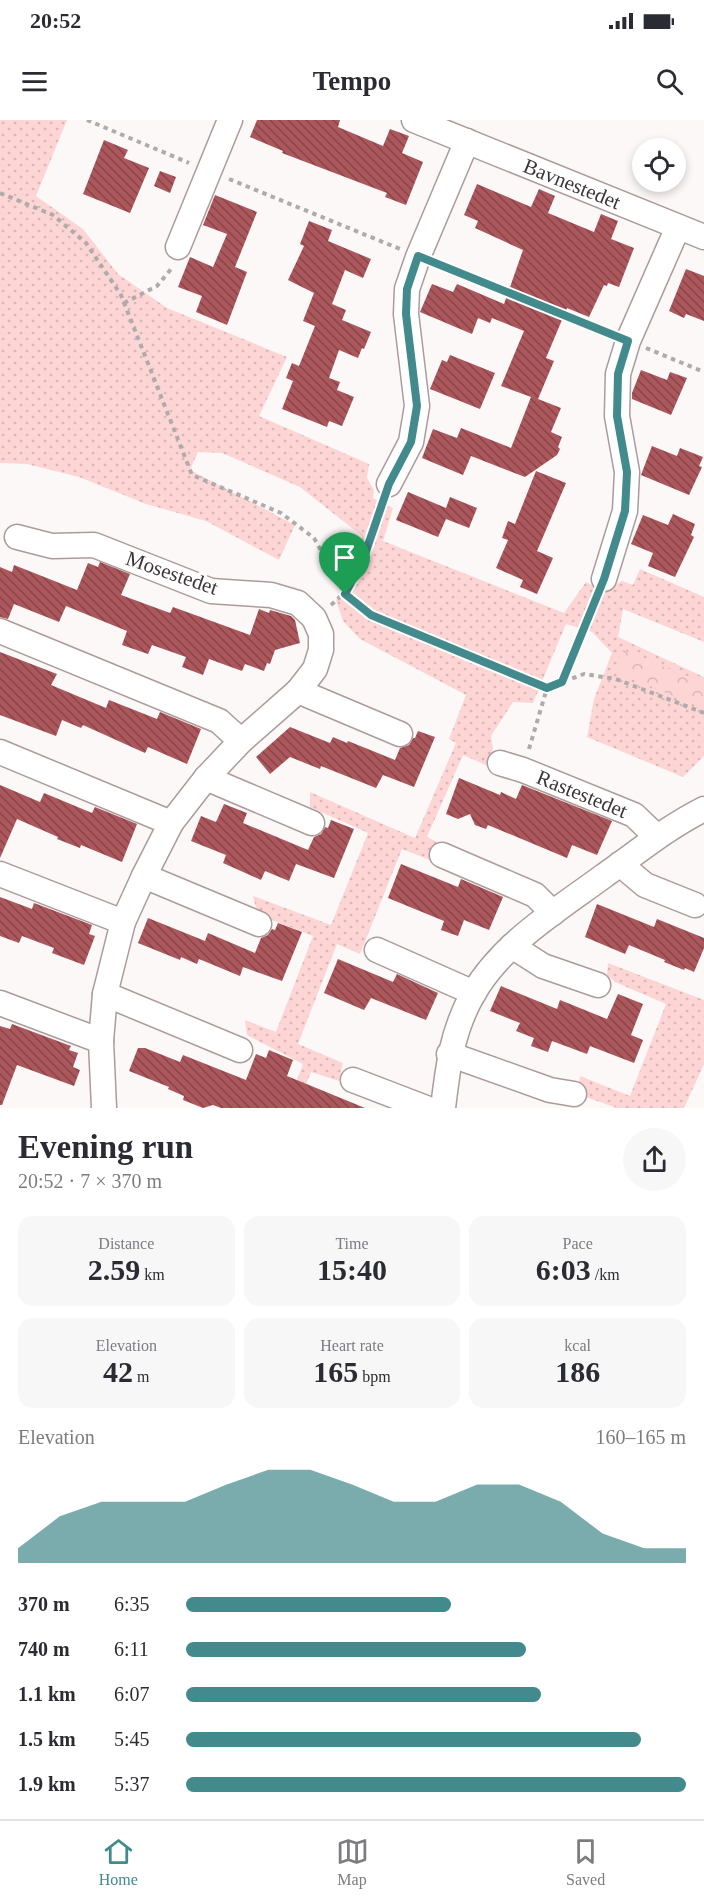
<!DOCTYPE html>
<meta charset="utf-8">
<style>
:root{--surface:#fff;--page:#f7f7f7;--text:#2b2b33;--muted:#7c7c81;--line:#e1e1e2;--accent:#428a8c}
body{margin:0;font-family:"Times New Roman",serif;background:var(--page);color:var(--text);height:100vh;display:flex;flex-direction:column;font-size:22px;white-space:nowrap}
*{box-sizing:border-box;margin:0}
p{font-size:20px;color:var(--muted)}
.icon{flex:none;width:33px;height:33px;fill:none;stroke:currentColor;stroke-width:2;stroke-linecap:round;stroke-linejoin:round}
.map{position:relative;height:988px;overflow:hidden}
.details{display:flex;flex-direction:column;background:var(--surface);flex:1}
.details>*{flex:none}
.buttons{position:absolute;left:632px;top:18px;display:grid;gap:12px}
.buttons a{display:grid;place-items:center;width:54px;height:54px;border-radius:50%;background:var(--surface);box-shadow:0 3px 9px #0003;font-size:30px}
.pin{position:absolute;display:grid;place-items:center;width:51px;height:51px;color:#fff;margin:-62px -26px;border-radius:50% 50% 50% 0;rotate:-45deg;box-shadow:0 0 6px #0007}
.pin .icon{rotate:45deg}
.round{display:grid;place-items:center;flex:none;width:63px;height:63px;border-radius:32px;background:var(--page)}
.head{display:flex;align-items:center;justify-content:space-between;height:102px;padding:0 18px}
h1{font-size:33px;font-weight:700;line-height:45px}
.figures{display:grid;grid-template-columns:repeat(3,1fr);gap:9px;height:102px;padding:6px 18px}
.figures div{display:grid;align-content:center;border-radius:15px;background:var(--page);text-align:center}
.figures b{font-size:30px;font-weight:700}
.figures small{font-size:16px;font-weight:400}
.figures p{font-size:16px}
.chart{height:168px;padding:12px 18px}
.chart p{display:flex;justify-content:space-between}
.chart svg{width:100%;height:108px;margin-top:6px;fill:var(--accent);opacity:.7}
ul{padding:0 18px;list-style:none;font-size:20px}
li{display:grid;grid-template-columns:96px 72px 1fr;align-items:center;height:45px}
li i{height:15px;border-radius:8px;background:var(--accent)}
.status{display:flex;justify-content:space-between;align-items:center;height:42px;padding:0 30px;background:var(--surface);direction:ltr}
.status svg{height:16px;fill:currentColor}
header{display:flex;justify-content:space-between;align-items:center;height:78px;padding:0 18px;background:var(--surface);font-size:27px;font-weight:700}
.menu{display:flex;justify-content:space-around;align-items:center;height:84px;border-top:2px solid var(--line);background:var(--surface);font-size:16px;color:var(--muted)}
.menu a{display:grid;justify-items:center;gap:3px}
.menu .on{color:var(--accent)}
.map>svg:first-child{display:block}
</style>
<div class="status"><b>20:52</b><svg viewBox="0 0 49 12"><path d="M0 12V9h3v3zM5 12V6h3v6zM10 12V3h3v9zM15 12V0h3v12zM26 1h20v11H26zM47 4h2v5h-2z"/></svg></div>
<header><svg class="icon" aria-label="menu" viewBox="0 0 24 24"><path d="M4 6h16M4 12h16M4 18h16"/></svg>Tempo<svg class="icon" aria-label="search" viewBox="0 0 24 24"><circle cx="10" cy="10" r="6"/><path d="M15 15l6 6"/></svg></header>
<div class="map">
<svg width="704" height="988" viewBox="0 0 704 988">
<defs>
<pattern id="grass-dots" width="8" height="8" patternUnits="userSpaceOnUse" patternTransform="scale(1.5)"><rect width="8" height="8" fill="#fdd5d5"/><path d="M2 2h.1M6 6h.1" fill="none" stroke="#dab7b7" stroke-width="1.8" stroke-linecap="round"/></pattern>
<pattern id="forest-crowns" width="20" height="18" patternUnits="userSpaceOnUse" patternTransform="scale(1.5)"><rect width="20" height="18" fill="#fdd5d5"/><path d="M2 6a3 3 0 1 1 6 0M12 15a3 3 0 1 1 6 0" fill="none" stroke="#dab7b7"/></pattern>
<pattern id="building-back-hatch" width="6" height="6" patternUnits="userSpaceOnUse" patternTransform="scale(1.5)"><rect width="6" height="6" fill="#ac575c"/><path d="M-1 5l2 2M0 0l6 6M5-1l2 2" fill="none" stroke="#864549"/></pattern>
</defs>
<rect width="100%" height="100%" fill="#fcf8f8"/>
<g fill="url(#grass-dots)">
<polygon points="0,0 67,0 36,76 83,109 118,154 167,188 287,237 259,296 369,344 367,358 374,370 373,378 393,388 383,421 564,493 586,462 604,471 622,461 633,465 640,449 704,477 704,522 623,489 618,517 704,557 704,636 683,657 587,617 594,579 612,533 592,512 566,504 533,583 513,582 491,616 493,629 488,646 463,635 427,717 437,722 430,740 402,729 360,834 337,824 298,924 343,943 339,961 311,952 296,988 286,988 303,944 247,915 245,900 276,912 313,816 262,796 256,788 253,776 331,805 368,713 310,687 310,672 415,718 456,623 449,619 466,575 360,519 343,501 336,480 357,449 362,416 300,367 222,333 198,332 190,350 295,405 279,440 206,401 146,384 79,357 27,344 0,343"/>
<polygon points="608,843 704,880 704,944 684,988 617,988 583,976 579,965 580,956 630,976 666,884 615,862 607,855"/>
</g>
<polygon fill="url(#forest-crowns)" points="623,530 704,563 704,589 614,551"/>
<g fill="url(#building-back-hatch)">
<polygon points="257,0 340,0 338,7 383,26 390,9 409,16 402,33 423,42 406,85 385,77 387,73 282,33 283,31 250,17"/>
<polygon points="104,20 128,30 124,38 149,48 130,93 83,74"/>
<polygon points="160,51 176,57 170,73 154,66"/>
<polygon points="477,64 531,87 539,69 555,76 548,93 594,112 601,94 618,101 611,119 634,128 619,167 608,163 607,166 604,165 589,197 567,188 546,238 554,241 538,279 561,288 551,312 562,317 558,327 560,329 557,335 525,357 471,336 463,355 422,338 433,309 457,318 461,308 511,328 531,277 501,266 524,211 492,198 490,203 478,198 472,214 420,192 432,164 453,172 457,164 504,184 523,130 475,108 478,101 464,95"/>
<polygon points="215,75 257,92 235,147 247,152 227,205 196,192 202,176 178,167 190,137 213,147 227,114 203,105"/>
<polygon points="309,101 332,110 328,121 371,139 363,158 345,150 332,184 346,190 342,200 371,212 364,229 362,228 358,238 339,230 329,258 340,262 337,270 354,277 342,306 329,301 327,307 282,289 293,261 286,258 292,243 299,246 315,206 303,201 314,173 288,160 304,126 300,124"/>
<polygon points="686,149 704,156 704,201 686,194 684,198 669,191"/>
<polygon points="450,235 495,253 480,289 430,269 442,240 447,242"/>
<polygon points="641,250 667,260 670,252 687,258 671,295 632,279 632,273"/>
<polygon points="652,326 677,336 680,328 703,337 699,346 702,347 689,375 641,355"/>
<polygon points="536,351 566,363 537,431 553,438 537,474 520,467 523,460 496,448 508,420 502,418 508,401 515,404"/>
<polygon points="408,372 446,388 450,377 477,388 469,408 446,399 438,417 396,400"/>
<polygon points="673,394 695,404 691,415 694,417 675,457 648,446 653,433 631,424 643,395 668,405"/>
<polygon points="100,442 130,454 121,475 170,493 173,487 250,515 259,489 269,493 270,490 291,496 295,500 300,523 275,530 270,544 267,543 264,551 245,544 242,551 209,539 203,555 182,547 186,537 152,525 148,534 122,525 127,511 66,486 59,502 14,484 8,499 0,497 0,447 12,452 14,445 77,470 88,443 98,447"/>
<polygon points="0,532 57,554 51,565 106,588 109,580 157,599 160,592 201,609 187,644 148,627 145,633 83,605 81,608 62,600 56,616 0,595"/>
<polygon points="290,607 330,623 333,617 347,623 348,621 395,640 400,628 409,625 413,618 415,618 418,611 435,617 414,667 383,655 376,668 321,646 320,649 290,637 270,654 256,637"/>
<polygon points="459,658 500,675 501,672 516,679 522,665 612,701 597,735 572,725 567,738 488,705 486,709 475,705 470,694 458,699 446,694"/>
<polygon points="0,665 40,682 44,673 92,693 95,687 137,704 122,742 81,725 80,728 57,719 58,717 17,699 0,738"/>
<polygon points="224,684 247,693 243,703 308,730 314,717 321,714 325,707 328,708 331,700 354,709 334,758 296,744 289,761 265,751 261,760 223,743 226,735 191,721 201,696 216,702"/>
<polygon points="401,744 458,767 461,759 503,777 489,810 464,800 458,816 441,810 444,801 388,778"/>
<polygon points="0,777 32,789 34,783 92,805 89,814 95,816 84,845 52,833 54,828 22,816 19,823 0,816"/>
<polygon points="597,784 654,807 657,799 704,818 704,828 694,852 685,848 684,850 664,842 665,840 629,825 625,834 585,817"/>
<polygon points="148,798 205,821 208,813 255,833 261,818 268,815 272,809 275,810 278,803 302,812 282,861 243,847 240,856 199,839 197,844 181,837 180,840 138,823"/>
<polygon points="338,839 393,862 397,854 438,873 426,900 371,878 364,890 324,873"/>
<polygon points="501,866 557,889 560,880 607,899 618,874 643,884 631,915 643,920 634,943 590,926 587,934 552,921 548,932 531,926 534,918 516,911 520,903 490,891"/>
<polygon points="12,904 71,926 69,930 78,933 73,947 80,950 74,966 17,945 2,985 0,985 0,906 10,909"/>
<polygon points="138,928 145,928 180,942 183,935 246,960 256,934 266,938 269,930 293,940 287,956 365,988 221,988 213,985 203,988 183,980 184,976 168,969 169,967 129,951"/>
</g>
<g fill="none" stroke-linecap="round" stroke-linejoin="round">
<defs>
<g id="street">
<polyline points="414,0 704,117"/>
<polyline points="178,127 230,0"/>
<polyline points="389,364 411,322 417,286 406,194 407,169 418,137 467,21"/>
<polyline points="17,417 52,426 94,425 211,471 271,475 298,483 314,498 321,514 321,530 315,549 298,571 241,621 206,658 171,703 144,756 123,802 105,874 101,921 104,988"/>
<polyline points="604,459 625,391 627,352 617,296 618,254 628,221 678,107"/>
<polyline points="0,511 219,601 241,621"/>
<polyline points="298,571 400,614"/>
<polyline points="0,632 171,703"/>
<polyline points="500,643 523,650 634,695 656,716"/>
<polyline points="206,658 312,703"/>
<polyline points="442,735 535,775 553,793"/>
<polyline points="620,744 645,765 695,785"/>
<polyline points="0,754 123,802"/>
<polyline points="144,756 259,804"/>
<polyline points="512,826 543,846 598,865"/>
<polyline points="377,830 474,873"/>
<polyline points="105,874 240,930"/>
<polyline points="0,883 101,921"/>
<polyline points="449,934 550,970 574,974"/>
<polyline points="353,960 426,988"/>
<path d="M443,988C448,946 452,911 473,874C502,823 559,789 605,755C638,732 668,707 704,689"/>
</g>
</defs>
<use href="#street" stroke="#ac9b9b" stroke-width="27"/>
<g stroke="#b0abab" stroke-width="4" stroke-dasharray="4.5 4.5" stroke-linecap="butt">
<polyline points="87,0 189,43"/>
<polyline points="229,59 400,129"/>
<polyline points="0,73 53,95 86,123 121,175 192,355 281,393 314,418 345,474 371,495 547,568 584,554 616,559 704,593"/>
<polyline points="438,144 609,213"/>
<polyline points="124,183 157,166 172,148"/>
<polyline points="646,228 704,252"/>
<path d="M331,485C361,461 371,419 383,384"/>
<polyline points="563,561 596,479"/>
<polyline points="529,629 547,568"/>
</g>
<use href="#street" stroke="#fff" stroke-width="24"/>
</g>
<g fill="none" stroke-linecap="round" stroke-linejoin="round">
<defs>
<polygon id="route" points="418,136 628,221 618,254 617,296 627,352 625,391 604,459 562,562 547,568 371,495 345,474 363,440 389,364 411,322 417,286 406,194 407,169"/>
</defs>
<use href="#route" stroke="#fff" stroke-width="12"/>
<use href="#route" stroke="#428a8c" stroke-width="8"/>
</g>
<g text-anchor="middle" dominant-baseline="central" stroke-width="6" stroke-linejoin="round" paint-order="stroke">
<g font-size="21" fill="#3d3636" stroke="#fff">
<text transform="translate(572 64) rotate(22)">Bavnestedet</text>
<text transform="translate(172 453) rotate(19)">Mosestedet</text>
<text transform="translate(582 674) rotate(22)">Rastestedet</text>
</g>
</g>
</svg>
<div class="buttons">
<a><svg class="icon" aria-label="locate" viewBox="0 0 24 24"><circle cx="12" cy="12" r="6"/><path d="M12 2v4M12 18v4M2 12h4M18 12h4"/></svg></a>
</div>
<div class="pin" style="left:345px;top:474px;background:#1e9e55"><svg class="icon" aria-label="arrive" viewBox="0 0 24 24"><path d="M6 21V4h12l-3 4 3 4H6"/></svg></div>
</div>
<section class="details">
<div class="head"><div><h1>Evening run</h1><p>20:52 · 7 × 370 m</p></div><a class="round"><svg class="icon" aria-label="share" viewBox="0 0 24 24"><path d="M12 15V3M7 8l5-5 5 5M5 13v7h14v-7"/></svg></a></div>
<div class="figures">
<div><p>Distance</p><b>2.59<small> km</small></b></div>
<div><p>Time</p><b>15:40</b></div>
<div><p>Pace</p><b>6:03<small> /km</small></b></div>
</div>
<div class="figures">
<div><p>Elevation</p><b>42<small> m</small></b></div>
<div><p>Heart rate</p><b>165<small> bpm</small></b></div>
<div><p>kcal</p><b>186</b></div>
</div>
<div class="chart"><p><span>Elevation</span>160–165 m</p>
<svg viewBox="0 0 160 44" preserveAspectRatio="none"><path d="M0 44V38L10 25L20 19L30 19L40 19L50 12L60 6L70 6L80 12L90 19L100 19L110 12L120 12L130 19L140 32L150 38L160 38V44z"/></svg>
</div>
<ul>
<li><b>370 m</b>6:35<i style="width:53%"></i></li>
<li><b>740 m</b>6:11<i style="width:68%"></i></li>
<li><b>1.1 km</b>6:07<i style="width:71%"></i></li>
<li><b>1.5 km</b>5:45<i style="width:91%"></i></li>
<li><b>1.9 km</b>5:37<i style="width:100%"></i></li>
</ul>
</section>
<nav class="menu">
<a class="on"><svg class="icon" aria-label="home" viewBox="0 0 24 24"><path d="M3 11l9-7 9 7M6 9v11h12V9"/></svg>Home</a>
<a><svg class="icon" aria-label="map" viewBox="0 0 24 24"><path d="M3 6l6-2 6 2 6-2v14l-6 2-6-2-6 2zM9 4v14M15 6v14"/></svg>Map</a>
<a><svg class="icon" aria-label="saved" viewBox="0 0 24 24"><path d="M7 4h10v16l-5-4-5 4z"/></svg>Saved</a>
</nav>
